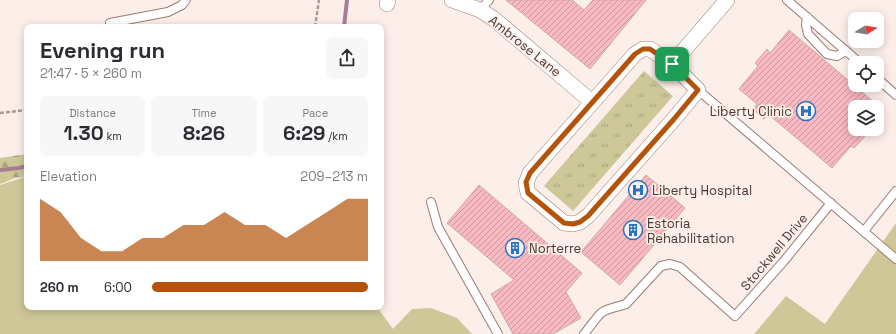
<!DOCTYPE html>
<meta charset="utf-8">
<style>
:root{--surface:#fff;--page:#f7f7f7;--text:#2b2b33;--muted:#7c7c81;--accent:#b45309}
body{margin:0;font-family:"Space Grotesk",sans-serif;background:var(--page);color:var(--text);height:100vh;display:flex;flex-direction:column;font-size:15px;white-space:nowrap}
*{box-sizing:border-box;margin:0}
p{font-size:13px;color:var(--muted)}
.icon{flex:none;width:22px;height:22px;fill:none;stroke:currentColor;stroke-width:2;stroke-linecap:round;stroke-linejoin:round}
.map{position:relative;flex:1;overflow:hidden}
.details{position:absolute;left:24px;top:24px;width:360px;height:286px;display:flex;flex-direction:column;background:var(--surface);border-radius:8px;box-shadow:0 2px 10px #0003}
.details>*{flex:none}
.needle{width:26px;rotate:79deg}
.controls{position:absolute;left:848px;top:12px;display:grid;gap:8px}
.controls a{display:grid;place-items:center;width:36px;height:36px;border-radius:8px;background:var(--surface);box-shadow:0 2px 10px #0003;font-size:20px}
.pin{position:absolute;display:grid;place-items:center;width:34px;height:34px;color:#fff;margin:-17px;border-radius:8px;box-shadow:0 2px 6px #0006}
.round{display:grid;place-items:center;flex:none;width:42px;height:42px;border-radius:8px;background:var(--page)}
.head{display:flex;align-items:center;justify-content:space-between;height:68px;padding:0 16px}
h1{font-size:22px;font-weight:800;line-height:30px}
.metrics{display:grid;grid-template-columns:repeat(3,1fr);gap:6px;height:68px;padding:4px 16px}
.metrics div{display:grid;align-content:center;border-radius:8px;background:var(--page);text-align:center}
.metrics b{font-size:20px;font-weight:800}
.metrics small{font-size:11px;font-weight:400}
.metrics p{font-size:11px}
.chart{height:112px;padding:8px 16px}
.chart p{display:flex;justify-content:space-between}
.chart svg{width:100%;height:72px;margin-top:4px;fill:var(--accent);opacity:.7}
ul{padding:0 16px;list-style:none;font-size:13px}
li{display:grid;grid-template-columns:64px 48px 1fr;align-items:center;height:30px}
li i{height:10px;border-radius:5px;background:var(--accent)}
.map>svg:first-child{display:block}
</style>
<div class="map">
<svg width="896" height="334" viewBox="0 0 896 334">
<defs>
<pattern id="forest-firs" width="22" height="20" patternUnits="userSpaceOnUse"><rect width="22" height="20" fill="#cec798"/><path d="M5 1l3.5 6h-7zM16 11l3.5 6h-7z" fill="#a9a37d"/></pattern>
<pattern id="park-tufts" width="24" height="20" patternUnits="userSpaceOnUse"><rect width="24" height="20" fill="#cec798"/><path d="M3 7l-1-3M5 7V3M7 7l1-3M15 17l-1-3M17 17v-4M19 17l1-3" fill="none" stroke="#a9a37d"/></pattern>
<pattern id="building-hatch" width="6" height="6" patternUnits="userSpaceOnUse"><rect width="6" height="6" fill="#f9b9c0"/><path d="M-1 1l2-2M0 6l6-6M5 7l2-2" fill="none" stroke="#cb979d"/></pattern>
</defs>
<rect width="100%" height="100%" fill="#fceee9"/>
<g fill="#cec798">
<polygon points="25,177 27,177 27,307 377,307 393,329 412,309 431,308 457,318 472,334 0,334 0,185"/>
<polygon points="896,223 896,334 754,334 786,296 825,324"/>
</g>
<polygon fill="url(#forest-firs)" points="27,154 27,177 15,178 0,184 0,158"/>
<polygon fill="url(#park-tufts)" points="644,71 673,96 573,211 544,186"/>
<g fill="none" stroke-linecap="round" stroke-linejoin="round">
<g stroke="#a77f93" stroke-width="4">
<polyline points="344,27 347,0"/>
<polyline points="0,170 19,168 27,166"/>
</g>
</g>
<g fill="url(#building-hatch)" stroke="#cdaaad">
<polygon points="506,0 572,0 584,10 593,0 646,0 590,69"/>
<polygon points="789,30 882,109 877,115 877,107 855,107 855,129 865,129 862,132 866,135 854,148 851,146 832,168 768,114 764,119 753,109 757,104 739,89 758,66 755,63 767,49 770,53"/>
<polygon points="646,175 685,208 620,285 581,252"/>
<polygon points="479,185 582,273 566,292 581,318 553,334 513,334 491,294 514,280 447,223"/>
</g>
<g fill="none" stroke-linecap="round" stroke-linejoin="round">
<defs>
<g id="service">
<polyline points="787,0 860,63"/>
<polyline points="480,10 489,0"/>
<polyline points="807,17 806,25 808,34 827,54 837,56 846,51"/>
<polyline points="110,23 168,12 182,5 186,0"/>
<polyline points="877,78 896,95"/>
<polyline points="698,90 896,259"/>
<polyline points="431,202 438,227 498,334"/>
<polyline points="864,231 896,191"/>
<path d="M584,334C590,327 595,319 601,313C607,308 618,307 626,304L661,266L670,264L680,267L735,316L784,261L831,203"/>
</g>
<g id="minor">
<polyline points="452,0 480,10 494,19 592,102"/>
<polyline points="387,4 388,0"/>
<polygon points="643,49 650,49 672,64 698,90 674,119 588,216 580,222 573,224 564,223 528,193 526,183 530,173 635,54"/>
<polyline points="672,64 727,0"/>
</g>
</defs>
<use href="#service" stroke="#9a7b70" stroke-width="10"/>
<use href="#minor" stroke="#9a7b70" stroke-width="16"/>
<g stroke="#a99b96" stroke-width="2.5" stroke-dasharray="4 2" stroke-linecap="butt">
<polyline points="315,27 319,0"/>
<polyline points="0,113 27,110"/>
</g>
<use href="#service" stroke="#fff" stroke-width="8"/>
<use href="#minor" stroke="#fff" stroke-width="15"/>
</g>
<g fill="none" stroke-linecap="round" stroke-linejoin="round">
<defs>
<polygon id="route" points="643,49 650,49 672,64 698,90 674,119 588,216 580,222 573,224 564,223 528,193 526,182 530,173 635,54"/>
</defs>
<use href="#route" stroke="#fff" stroke-width="8"/>
<use href="#route" stroke="#b45309" stroke-width="5"/>
</g>
<defs>
<symbol id="hospital-ring" viewBox="-11 -11 22 22"><circle r="9.5" fill="#fceee9" stroke="#2873c3" stroke-width="1.5"/><path d="M-5-5h3v3.5h4V-5h3V5h-3V1.5h-4V5h-3Z" fill="#2873c3"/></symbol>
<symbol id="building-ring" viewBox="-11 -11 22 22"><circle r="9.5" fill="#fceee9" stroke="#2873c3" stroke-width="1.5"/><path d="M-4-6H4V6H1V3H-1V6H-4ZM-2.5-4.3h1.7v1.8h-1.7ZM.8-4.3h1.7v1.8H.8ZM-2.5-1h1.7V.8h-1.7ZM.8-1h1.7V.8H.8Z" fill="#2873c3"/></symbol>
</defs>
<g fill-rule="evenodd">
<use href="#hospital-ring" x="795" y="100" width="22" height="22"/>
<use href="#hospital-ring" x="627" y="179" width="22" height="22"/>
<use href="#building-ring" x="622" y="219" width="22" height="22"/>
<use href="#building-ring" x="504" y="237" width="22" height="22"/>
</g>
<g text-anchor="middle" dominant-baseline="central" stroke-width="3.5" stroke-linejoin="round" paint-order="stroke">
<g font-size="13" fill="#463934" stroke="#fceee9">
<text transform="translate(525 46) rotate(39)">Ambrose Lane</text>
<text transform="translate(774 252) rotate(-50)">Stockwell Drive</text>
</g>
<g font-size="13" fill="#463934" stroke="#fceee9" text-anchor="start">
<text x="792" y="111" text-anchor="end">Liberty Clinic</text>
<text x="652" y="190">Liberty Hospital</text>
<text x="647" y="223">Estoria<tspan x="647" dy="15">Rehabilitation</tspan></text>
<text x="529" y="248">Norterre</text>
</g>
</g>
</svg>
<div class="controls">
<a><svg class="needle" viewBox="-14 -14 28 28"><path d="M0-13l5 13h-10z" fill="#e53935"/><path d="M0 13l5-13h-10z" fill="#7c7c81"/></svg></a>
<a><svg class="icon" aria-label="locate" viewBox="0 0 24 24"><circle cx="12" cy="12" r="6"/><path d="M12 2v4M12 18v4M2 12h4M18 12h4"/></svg></a>
<a><svg class="icon" aria-label="layers" viewBox="0 0 24 24"><path d="M12 4l9 5-9 5-9-5zM3 14l9 5 9-5"/></svg></a>
</div>
<div class="pin" style="left:672px;top:64px;background:#1e9e55"><svg class="icon" aria-label="arrive" viewBox="0 0 24 24"><path d="M6 21V4h12l-3 4 3 4H6"/></svg></div>
<section class="details">
<div class="head"><div><h1>Evening run</h1><p>21:47 · 5 × 260 m</p></div><a class="round"><svg class="icon" aria-label="share" viewBox="0 0 24 24"><path d="M12 15V3M7 8l5-5 5 5M5 13v7h14v-7"/></svg></a></div>
<div class="metrics">
<div><p>Distance</p><b>1.30<small> km</small></b></div>
<div><p>Time</p><b>8:26</b></div>
<div><p>Pace</p><b>6:29<small> /km</small></b></div>
</div>
<div class="chart"><p><span>Elevation</span>209–213 m</p>
<svg viewBox="0 0 160 44" preserveAspectRatio="none"><path d="M0 44V6L10 14L20 30L30 38L40 38L50 30L60 30L70 22L80 22L90 14L100 22L110 22L120 30L130 22L140 14L150 6L160 6V44z"/></svg>
</div>
<ul>
<li><b>260 m</b>6:00<i style="width:100%"></i></li>
</ul>
</section>
</div>
